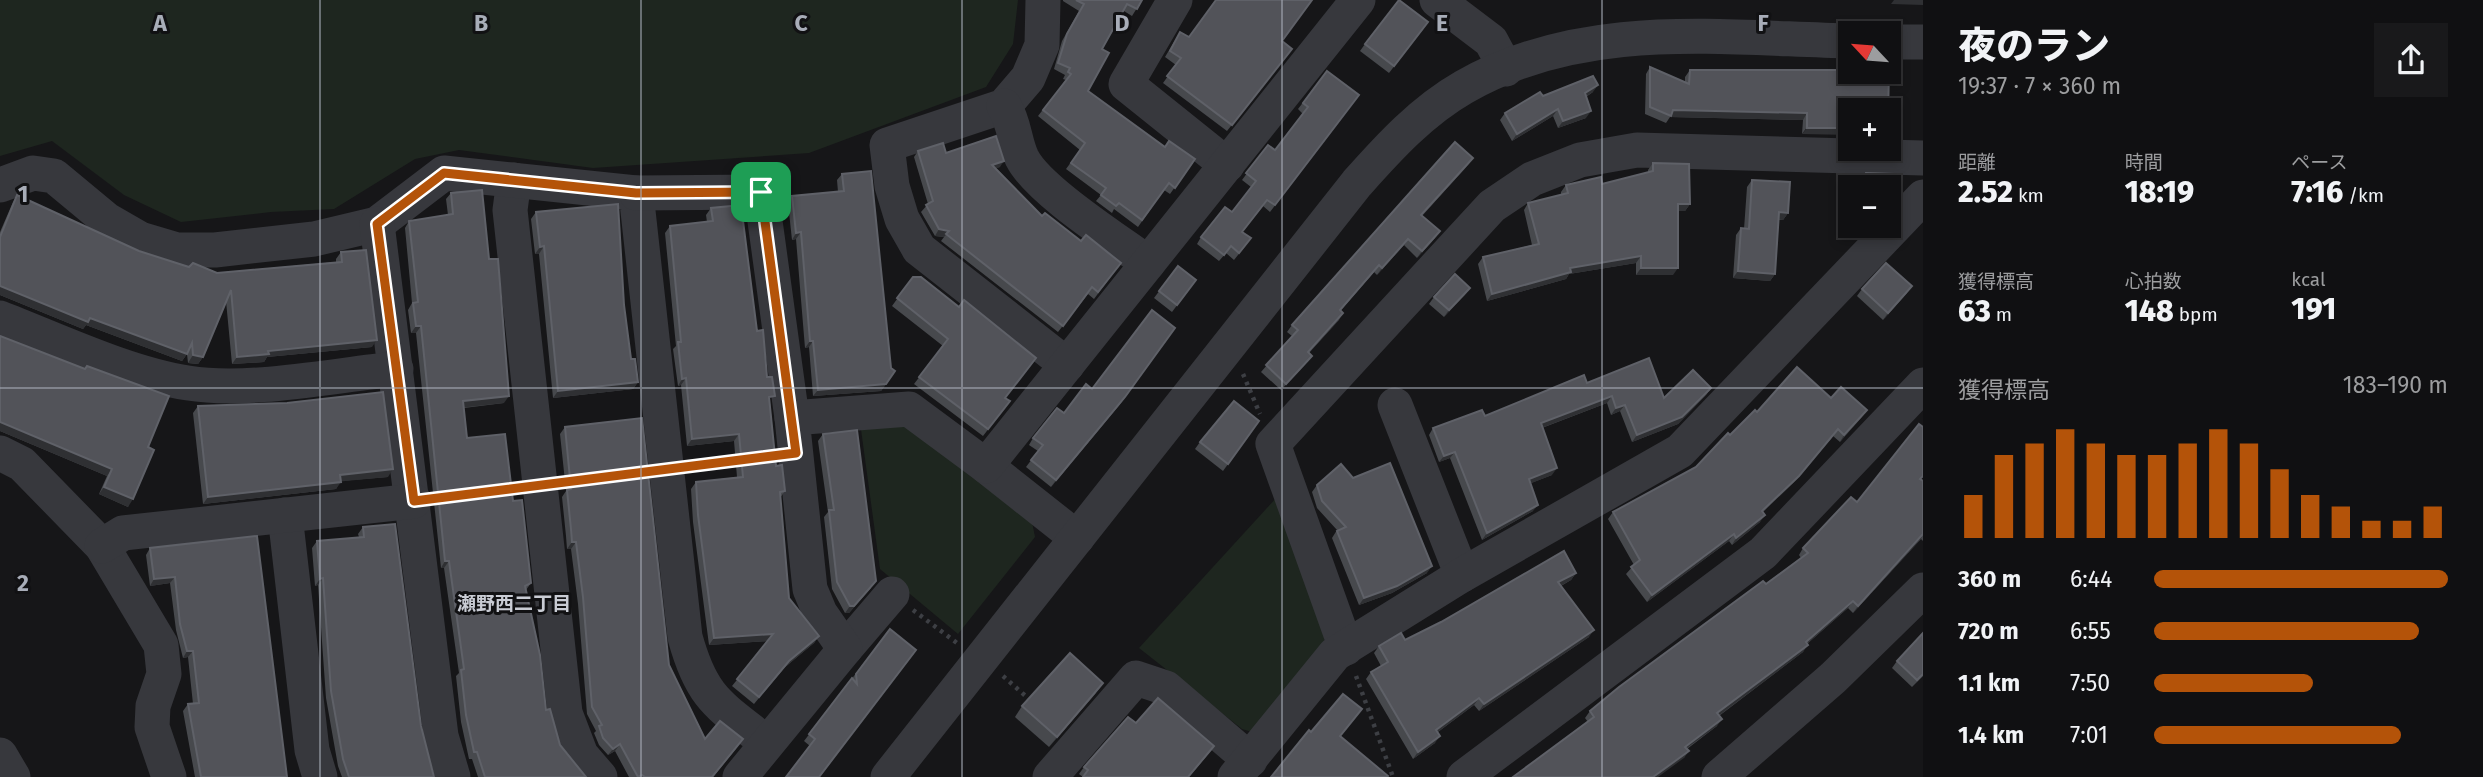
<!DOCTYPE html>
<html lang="ja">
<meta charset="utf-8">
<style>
:root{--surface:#101012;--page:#19191b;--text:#f1f3f6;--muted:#9c9d9f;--line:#303032;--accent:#b45309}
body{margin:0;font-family:"Fira Sans","Noto Sans JP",sans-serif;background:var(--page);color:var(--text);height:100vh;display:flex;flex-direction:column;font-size:26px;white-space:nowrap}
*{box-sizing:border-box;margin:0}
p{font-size:23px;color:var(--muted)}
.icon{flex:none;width:38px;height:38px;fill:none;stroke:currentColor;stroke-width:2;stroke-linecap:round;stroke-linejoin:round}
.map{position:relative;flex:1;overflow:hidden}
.sheet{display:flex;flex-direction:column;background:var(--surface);width:560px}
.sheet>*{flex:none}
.needle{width:46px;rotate:296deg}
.controls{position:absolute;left:1838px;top:21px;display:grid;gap:14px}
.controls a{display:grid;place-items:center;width:63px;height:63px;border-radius:0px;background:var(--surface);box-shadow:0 4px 10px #0003,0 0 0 2px var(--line);font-size:35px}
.pin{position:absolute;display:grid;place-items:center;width:60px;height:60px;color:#fff;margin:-30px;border-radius:14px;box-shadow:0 4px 10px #0006}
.round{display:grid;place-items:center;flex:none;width:74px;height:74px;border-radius:0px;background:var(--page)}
.overview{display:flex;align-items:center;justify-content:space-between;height:119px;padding:0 35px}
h1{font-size:38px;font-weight:800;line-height:52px}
.metrics{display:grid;grid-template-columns:repeat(3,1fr);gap:10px;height:119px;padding:7px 35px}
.metrics div{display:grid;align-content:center}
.metrics b{font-size:30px;font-weight:800}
.metrics small{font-size:19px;font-weight:400}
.metrics p{font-size:19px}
.chart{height:196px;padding:14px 35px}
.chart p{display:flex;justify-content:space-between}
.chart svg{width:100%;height:126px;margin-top:7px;stroke:var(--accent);stroke-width:6}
ul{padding:0 35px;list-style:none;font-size:23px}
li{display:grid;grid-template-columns:112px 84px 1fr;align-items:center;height:52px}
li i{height:18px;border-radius:9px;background:var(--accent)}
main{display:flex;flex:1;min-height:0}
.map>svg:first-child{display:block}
</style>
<main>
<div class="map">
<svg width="1923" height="777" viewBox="0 0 1923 777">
<rect width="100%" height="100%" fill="#161618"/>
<g fill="#1e261f">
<polygon points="0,0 1018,0 1013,44 986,87 809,153 593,168 459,150 415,159 334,209 271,212 181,222 124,195 52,141 0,156"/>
<polygon points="907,419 1032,522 1035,537 958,634 880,569 860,422"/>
<polygon points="1277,497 1326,631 1321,659 1259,734 1242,729 1139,648"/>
</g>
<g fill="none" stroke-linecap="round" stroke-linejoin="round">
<g stroke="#3d3f44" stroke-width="4.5" stroke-dasharray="3.5 5" stroke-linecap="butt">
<polyline points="1243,374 1260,414"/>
<polyline points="693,466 740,460"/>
<polyline points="913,610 957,643"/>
<polyline points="1003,676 1030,700"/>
<polyline points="1356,676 1393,777"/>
</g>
<g stroke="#37383d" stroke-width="35">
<polyline points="1043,0 1042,45 1028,78 1004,106 887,145 892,186 902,219 919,249 1067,365"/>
<polyline points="1175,0 1126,84 1227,165"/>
<polyline points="1437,0 1491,41 1506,69"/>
<polyline points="1888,42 1923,42"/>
<path d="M1004,106C1015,124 1014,141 1022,158C1038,190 1117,240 1148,263"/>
<polyline points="514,180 510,210 565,713 581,755 600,777"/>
<path d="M0,185L33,173L54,176L107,220L140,239L177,250H215L314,239L377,224L444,173L636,193L685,637C702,699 719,705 767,743"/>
<polyline points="636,193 761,192 792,418"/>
<polyline points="377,224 441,736 453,777"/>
<path d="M0,318C57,340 128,374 188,383C249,393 334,375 396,369"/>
<polyline points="1395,405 1462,575"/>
<polyline points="0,453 22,464 102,546 161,645 164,674 153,706 152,727 169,777"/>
<polyline points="986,466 1077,538"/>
<polyline points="285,515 312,750 320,777"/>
<polyline points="102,546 123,533 414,501"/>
<polyline points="1346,648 1273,444 1492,206 1532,179 1580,160 1637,150 1923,158"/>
<polyline points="845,649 892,594"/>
<polyline points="0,755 13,777"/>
<polyline points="740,777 845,649 820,613 810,589 792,418 909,409 986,466 1358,0"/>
<path d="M888,777L1357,183C1389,147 1422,111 1464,87C1583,19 1719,38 1850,41"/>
<polyline points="1050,777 1136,678 1166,688 1250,760"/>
<polyline points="1235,777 1335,654 1462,575 1680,451 1923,197"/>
<polyline points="1464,777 1763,553 1923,385"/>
<polyline points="1719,777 1833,678 1923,590"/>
</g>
</g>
<g fill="#47494d">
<polygon points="1063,0 1142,0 1132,16 1124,11 1102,49 1088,91 1165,147 1195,159 1170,194 1164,190 1138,227 1114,209 1112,213 1096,201 1101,195 1066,169 1080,150 1038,116 1066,80 1063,79 1065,75 1054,69 1062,41 1079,11 1063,1"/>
<polygon points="1304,11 1282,41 1292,49 1227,131 1163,83 1176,65 1165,57 1180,32 1189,37"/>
<polygon points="1423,29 1389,73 1360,51 1365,44"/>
<polygon points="1650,67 1685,82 1685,77 1690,70 1850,70 1802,134 1803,120 1670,117 1666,123 1645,114 1646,74"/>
<polygon points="1327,71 1359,95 1270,212 1263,206 1242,232 1246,245 1234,260 1226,253 1219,261 1197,244 1201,237 1232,212 1251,187 1242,180 1268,145 1275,150 1303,114 1298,109"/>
<polygon points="1593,92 1586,97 1586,118 1558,128 1553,116 1512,141 1500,120 1505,113 1543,96"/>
<polygon points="918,151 946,153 1000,167 996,168 1042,216 1081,241 1121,263 1094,299 1088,294 1058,332 941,241 944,237 935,236 921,212 928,204 914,157"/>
<polygon points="1653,163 1690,204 1685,211 1678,211 1673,275 1636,275 1636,263 1569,274 1566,279 1487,301 1478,264 1483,257 1532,245 1524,210 1528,203 1561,195 1561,192 1566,185 1602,184 1648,172 1648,170"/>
<polygon points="1468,165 1422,216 1435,238 1417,258 1404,245 1377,275 1374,272 1341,310 1339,320 1309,353 1307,362 1281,390 1261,372 1292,336 1287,332 1292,325"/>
<polygon points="1866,173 1894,174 1894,196 1888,204 1888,187 1850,187 1850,222 1847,222 1848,184 1853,177 1862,178"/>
<polygon points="842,174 891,368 895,371 881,391 813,396 809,347 805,348 796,239 792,240 788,203 792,196 838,192 837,180"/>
<polygon points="1752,180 1788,213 1783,220 1779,220 1775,274 1770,281 1733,278 1736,235 1741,228 1744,229 1747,187"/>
<polygon points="451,193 504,403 464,408 467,438 513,501 531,583 526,590 546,710 560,745 586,777 478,777 472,759 469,759 461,722 456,676 459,673 444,568 441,568 416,333 411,333 408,310 412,303 405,228 409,221 448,215 446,199"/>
<polygon points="17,195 139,251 189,267 217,273 336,262 336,259 341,252 372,347 267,357 264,362 232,364 226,301 203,357 198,364 188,363 187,354 182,361 86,325 83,329 0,295 0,232 13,202"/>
<polygon points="711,208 757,331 770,403 776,466 785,491 780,498 789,598 819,636 814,643 784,668 754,704 732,686 768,641 709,645 693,522 691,489 696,482 737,477 734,441 687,446 681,385 678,386 673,349 676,346 665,233 670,226 707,222 706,215"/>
<polygon points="536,212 624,305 631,359 638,382 633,389 553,398 539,254 535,254 531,219"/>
<polygon points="1178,266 1196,280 1172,312 1154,298"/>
<polygon points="913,277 1005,398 1010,401 983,436 914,384 943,346 892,306"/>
<polygon points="1470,288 1444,317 1429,304 1434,297"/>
<polygon points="1862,289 1907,293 1883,320 1857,296"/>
<polygon points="0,336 84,369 87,366 148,447 128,507 99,494 107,476 0,431"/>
<polygon points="1587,383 1664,398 1711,388 1706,395 1678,424 1632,442 1620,411 1611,415 1607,403 1542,428 1552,475 1531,483 1533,511 1482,540 1450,458 1439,462 1429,435 1433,428 1485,416"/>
<polygon points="1092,389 1121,403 1051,487 1026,467 1038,451 1029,445 1033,438"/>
<polygon points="1831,398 1867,410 1840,442 1833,436 1794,482 1763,512 1760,522 1732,545 1729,541 1647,602 1626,574 1634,565 1608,519 1613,512 1696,467 1730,435 1757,412"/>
<polygon points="198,406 388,477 340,481 336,489 203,504 193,413"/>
<polygon points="1259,421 1223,471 1195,449 1200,442"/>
<polygon points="565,427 669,665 705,739 738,746 713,777 629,777 615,751 608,755 599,745 594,733 596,731 587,714 578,604 571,549 567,549 566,536 562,497 566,491 560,434"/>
<polygon points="823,434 871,588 849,613 845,613 832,589 824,517 828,512 818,441"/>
<polygon points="1921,479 1923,481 1923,541 1921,539 1853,613 1848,608 1807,644 1803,652 1719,716 1717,726 1687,749 1684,758 1588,722 1585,718 1590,711 1801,558 1799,555 1803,548 1857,502"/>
<polygon points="1317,485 1427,573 1392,593 1359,605 1332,538 1337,530 1317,508 1312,492"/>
<polygon points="363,527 421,726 434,777 342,777 338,766 326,698 318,585 315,586 312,548 317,541 359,537 358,534"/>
<polygon points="257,536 287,777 195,777 183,711 188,704 193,704 188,657 183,658 176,630 170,583 150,586 146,555 150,548"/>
<polygon points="1576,573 1571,580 1561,586 1589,637 1479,711 1474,705 1438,732 1435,743 1413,759 1366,679 1371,672 1381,666 1374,653 1379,646 1405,640"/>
<polygon points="890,629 916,650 810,746 804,741"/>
<polygon points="1923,633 1923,676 1912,687 1892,668 1897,661"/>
<polygon points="1096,693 1049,747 1015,717 1022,706"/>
<polygon points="1136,723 1209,753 1189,777 1083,777 1079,774 1084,767"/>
</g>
<g fill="#2f3033">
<polygon points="1894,0 1923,0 1923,5 1891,4"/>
<polygon points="1598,85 1593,92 1580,100 1585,93"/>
<polygon points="1558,109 1553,116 1512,141 1517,134"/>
<polygon points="1673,110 1807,113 1803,120 1670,117"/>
<polygon points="1591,111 1586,118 1558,128 1563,121"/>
<polygon points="1807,128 1850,128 1850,135 1802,134"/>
<polygon points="1473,158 1468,165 1416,222 1421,215"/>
<polygon points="1004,161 1000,167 988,171 992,165"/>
<polygon points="1678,204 1690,204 1685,211 1673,211"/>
<polygon points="1779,212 1788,213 1783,220 1774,219"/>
<polygon points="939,229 949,231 944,237 935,236"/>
<polygon points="1440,231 1435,238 1417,258 1422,251"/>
<polygon points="801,232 796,239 792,240 796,233"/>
<polygon points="1408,239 1404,245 1377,275 1382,268"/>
<polygon points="544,246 539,254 535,254 540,247"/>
<polygon points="1641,256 1636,263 1569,274 1566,279 1487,301 1492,294 1570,268"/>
<polygon points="1379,265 1374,272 1335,316 1340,310"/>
<polygon points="1641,268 1678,268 1673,275 1636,275"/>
<polygon points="1738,271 1775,274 1770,281 1733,278"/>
<polygon points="0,286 90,318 187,354 182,361 86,325 83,329 0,295"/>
<polygon points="1912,286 1907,293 1883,320 1888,313"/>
<polygon points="1470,288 1465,295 1444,317 1449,310"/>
<polygon points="1343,313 1339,320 1303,359 1308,352"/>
<polygon points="416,326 421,326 416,333 411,333"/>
<polygon points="1175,328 1121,403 1051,487 1056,480"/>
<polygon points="377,340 372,347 267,357 264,362 232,364 237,357 268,351"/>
<polygon points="810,341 813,341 809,347 805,348"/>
<polygon points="193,355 203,357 198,364 188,363"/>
<polygon points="686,378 681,385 678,386 682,379"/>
<polygon points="638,382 633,389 553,398 558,391"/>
<polygon points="886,384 881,391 813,396 818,390"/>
<polygon points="1711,388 1706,395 1678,424 1632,442 1637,435"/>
<polygon points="509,396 504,403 459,408 463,401"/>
<polygon points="1612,396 1607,403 1536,430 1541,423"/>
<polygon points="1625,405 1620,411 1611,415 1616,408"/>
<polygon points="1867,410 1862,417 1840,442 1844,435"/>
<polygon points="0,422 112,469 107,476 0,431"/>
<polygon points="1838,429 1794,482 1757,518 1762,511"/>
<polygon points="739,434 734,441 687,446 692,439"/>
<polygon points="1455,452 1450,458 1439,462 1444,456"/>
<polygon points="1557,468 1552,475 1524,486 1529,479"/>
<polygon points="393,469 388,477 335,482 340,475"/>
<polygon points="341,482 336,489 203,504 208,497"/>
<polygon points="104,487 133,499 128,507 99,494"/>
<polygon points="1538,505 1533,511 1482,540 1487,533"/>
<polygon points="1765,515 1760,522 1732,545 1736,538"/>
<polygon points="1734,534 1729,541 1647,602 1652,595"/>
<polygon points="1923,534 1921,539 1853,613 1858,606"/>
<polygon points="572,542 576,542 571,549 567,549"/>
<polygon points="445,561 449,561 444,568 441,568"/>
<polygon points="1432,566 1427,573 1392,593 1359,605 1364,598"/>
<polygon points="1576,573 1571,580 1553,590 1558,582"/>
<polygon points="175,577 170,583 150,586 154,579"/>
<polygon points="323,578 318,585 315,586 320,579"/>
<polygon points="876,581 849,613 845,613 850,606"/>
<polygon points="1853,601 1848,608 1801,649 1806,642"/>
<polygon points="1594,630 1589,637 1479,711 1484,704"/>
<polygon points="773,634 768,641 709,645 714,638"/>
<polygon points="819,636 814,643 784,668 754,704 789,661"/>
<polygon points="1808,645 1803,652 1713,720 1717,713"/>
<polygon points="187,651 193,651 188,657 183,658"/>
<polygon points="1103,683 1096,693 1049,747 1057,737"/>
<polygon points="1479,698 1474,705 1431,737 1436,730"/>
<polygon points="1722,719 1717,726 1680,753 1685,747"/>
<polygon points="1440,736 1435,743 1413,759 1418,752"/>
<polygon points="620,744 615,751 608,755 613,749"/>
<polygon points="1689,751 1684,758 1658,777 1653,777"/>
</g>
<g fill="#525359" stroke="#5f6168" stroke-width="2">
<polygon points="1076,0 1142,0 1137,9 1127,4 1102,49 1109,53 1088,91 1165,147 1169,141 1195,159 1175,188 1169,183 1142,220 1119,203 1116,206 1101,195 1106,188 1071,163 1085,143 1043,110 1071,74 1068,72 1070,68 1058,63 1067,34 1084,4"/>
<polygon points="1216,0 1312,0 1282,41 1292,49 1232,125 1167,76 1181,58 1170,51 1180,32 1189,37"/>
<polygon points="1399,0 1428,22 1394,66 1365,44"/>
<polygon points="1650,67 1689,84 1690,70 1850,70 1850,72 1888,72 1888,70 1889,70 1888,118 1888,110 1850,110 1850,128 1807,128 1807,113 1673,110 1671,116 1650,107"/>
<polygon points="1327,71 1359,95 1275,205 1267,200 1242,232 1251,238 1239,253 1231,246 1224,255 1201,237 1225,207 1232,212 1256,181 1246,173 1268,145 1275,150 1308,107 1303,103"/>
<polygon points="1593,76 1598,85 1585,93 1591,111 1563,121 1558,109 1517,134 1505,113 1540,92 1543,96"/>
<polygon points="996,136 1004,161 992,165 1042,216 1045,213 1081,241 1086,235 1121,263 1098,292 1092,287 1063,326 946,234 949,231 939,229 926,205 933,201 918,151 943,143 946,153"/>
<polygon points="1455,142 1473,158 1421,215 1440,231 1422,251 1408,239 1382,268 1379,265 1340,310 1343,313 1308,352 1312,356 1286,384 1266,365 1298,330 1292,325"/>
<polygon points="1653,163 1689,164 1690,204 1678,204 1678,268 1641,268 1641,256 1570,268 1571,272 1492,294 1483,257 1539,244 1528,203 1568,193 1566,185 1601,177 1602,184 1653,171"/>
<polygon points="871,171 891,368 895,371 886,384 818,390 813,341 810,341 801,232 796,233 792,196 844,191 842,174"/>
<polygon points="1866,173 1894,174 1894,196 1888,202 1888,187 1853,187 1853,177 1865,178"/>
<polygon points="1752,180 1790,182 1788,213 1779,212 1775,274 1738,271 1741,228 1749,229"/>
<polygon points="482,190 489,259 498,259 509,396 463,401 467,438 505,434 513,501 522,500 531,583 525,586 540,655 546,710 550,709 560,745 586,777 485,777 477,752 474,752 466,715 461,670 464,669 449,561 445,561 421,326 416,326 413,303 418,302 409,221 453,214 451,193"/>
<polygon points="17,195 139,251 189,267 193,263 217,273 342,262 341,252 366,250 377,340 268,351 269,354 237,357 231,290 203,357 193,355 192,343 187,354 90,318 88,322 0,286 0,237"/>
<polygon points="618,204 624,305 631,359 635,359 638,382 558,391 544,246 540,247 536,212"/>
<polygon points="741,205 757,331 763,330 767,377 772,377 775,396 769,397 776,466 782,465 785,491 780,492 789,598 819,636 789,661 759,697 737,679 773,634 714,638 698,515 696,482 743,477 739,434 692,439 686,378 682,379 678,342 681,342 670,226 713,221 711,208"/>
<polygon points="1886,263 1912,286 1888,313 1862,289"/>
<polygon points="1178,266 1196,280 1177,305 1159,291"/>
<polygon points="1455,274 1470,288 1449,310 1434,297"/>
<polygon points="913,277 921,277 959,307 964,300 1036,358 1005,398 1010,401 988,429 919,377 948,339 897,298"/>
<polygon points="1152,310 1175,328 1125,397 1056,480 1031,460 1043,445 1033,438 1057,408 1064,413 1086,384 1092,389"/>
<polygon points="0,336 85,369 87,366 169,396 148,447 154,450 133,499 104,487 112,469 0,422"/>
<polygon points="1649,358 1664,398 1693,370 1711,388 1682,417 1637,435 1625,405 1616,408 1612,396 1541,423 1557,468 1529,479 1538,505 1487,533 1455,452 1444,456 1433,428 1482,410 1485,416 1584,375 1587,383"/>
<polygon points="1797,367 1831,398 1841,387 1867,410 1844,435 1838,429 1799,476 1762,511 1765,515 1736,538 1734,534 1652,595 1631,567 1640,560 1613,512 1696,467 1728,433 1730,435 1755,410 1757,412"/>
<polygon points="383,392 393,469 340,475 341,482 208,497 198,406 287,403"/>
<polygon points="1234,401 1259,421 1228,464 1200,442"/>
<polygon points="642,418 669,665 705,739 720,721 743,739 712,777 645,777 642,775 638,777 620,744 613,749 603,738 599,726 602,725 592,707 583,597 576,542 572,542 571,529 567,490 571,489 565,427"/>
<polygon points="1919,424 1923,427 1923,476 1920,479 1923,481 1923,534 1858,606 1853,601 1806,642 1808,645 1717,713 1722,719 1685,747 1689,751 1653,777 1513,777 1594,717 1590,711 1619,687 1763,581 1766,584 1808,553 1803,548 1851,497 1857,502"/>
<polygon points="857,430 876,581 854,606 850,606 837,582 829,510 834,510 823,434"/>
<polygon points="1390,463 1432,566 1397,586 1364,598 1337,531 1346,527 1322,501 1317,485 1341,464 1353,478"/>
<polygon points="395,524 421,726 434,777 349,777 343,759 331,691 323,578 320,579 317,541 364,537 363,527"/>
<polygon points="257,536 287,777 201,777 188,704 199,703 193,651 187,651 180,624 175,577 154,579 150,548"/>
<polygon points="1564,551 1576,573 1558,582 1594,630 1484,704 1479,698 1436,730 1440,736 1418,752 1371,672 1388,662 1379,646 1401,633 1405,640 1441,622"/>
<polygon points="890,629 916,650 819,777 786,777 815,739 809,734 852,678 857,684 856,674"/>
<polygon points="1923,633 1923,674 1917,680 1897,661"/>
<polygon points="1070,653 1103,683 1057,737 1022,706"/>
<polygon points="1343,694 1362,709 1340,736 1388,776 1387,777 1271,777 1309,730 1311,732"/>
<polygon points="1158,698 1214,746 1188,777 1083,777 1088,770 1084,767 1128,717 1136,723"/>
</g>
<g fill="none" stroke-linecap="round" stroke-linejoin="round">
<defs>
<polygon id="route" points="444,173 636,193 761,192 796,453 414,501 377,224"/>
</defs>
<use href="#route" stroke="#fff" stroke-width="14"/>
<use href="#route" stroke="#b45309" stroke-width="9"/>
</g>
<path fill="none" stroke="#a8adb8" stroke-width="2" stroke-opacity="0.55" d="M320,0V777M641,0V777M962,0V777M1282,0V777M1602,0V777M0,388H1923"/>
<g text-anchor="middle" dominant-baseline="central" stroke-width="6" stroke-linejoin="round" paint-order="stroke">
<g font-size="19" font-weight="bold" fill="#c9ccd4" stroke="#111113">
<text x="514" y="603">瀬野西二丁目</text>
</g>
</g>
<g font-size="23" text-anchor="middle" font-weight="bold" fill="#a8adb8" stroke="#111113" stroke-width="6" stroke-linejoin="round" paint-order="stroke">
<text x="160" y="31">A</text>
<text x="481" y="31">B</text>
<text x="801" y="31">C</text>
<text x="1122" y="31">D</text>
<text x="1442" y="31">E</text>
<text x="1763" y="31">F</text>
<text x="23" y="202">1</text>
<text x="23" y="591">2</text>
</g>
</svg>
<div class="controls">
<a><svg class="needle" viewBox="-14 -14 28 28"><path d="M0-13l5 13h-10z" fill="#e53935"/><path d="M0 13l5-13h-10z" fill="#9c9d9f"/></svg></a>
<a>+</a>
<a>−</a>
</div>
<div class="pin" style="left:761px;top:192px;background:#1e9e55"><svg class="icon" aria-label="arrive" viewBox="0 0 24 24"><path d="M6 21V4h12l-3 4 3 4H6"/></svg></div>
</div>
<section class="sheet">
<div class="overview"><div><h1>夜のラン</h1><p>19:37 · 7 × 360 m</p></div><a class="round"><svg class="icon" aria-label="share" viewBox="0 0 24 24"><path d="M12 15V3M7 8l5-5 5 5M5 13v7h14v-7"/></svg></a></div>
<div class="metrics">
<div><p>距離</p><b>2.52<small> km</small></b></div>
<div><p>時間</p><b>18:19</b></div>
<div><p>ペース</p><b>7:16<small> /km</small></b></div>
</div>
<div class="metrics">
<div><p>獲得標高</p><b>63<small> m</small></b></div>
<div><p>心拍数</p><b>148<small> bpm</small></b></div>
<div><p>kcal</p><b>191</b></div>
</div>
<div class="chart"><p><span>獲得標高</span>183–190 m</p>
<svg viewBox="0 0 160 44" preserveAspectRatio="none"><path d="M5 44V29M15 44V15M25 44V11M35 44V6M45 44V11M55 44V15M65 44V15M75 44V11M85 44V6M95 44V11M105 44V20M115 44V29M125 44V33M135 44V38M145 44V38M155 44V33"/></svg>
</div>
<ul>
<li><b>360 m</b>6:44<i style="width:100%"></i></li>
<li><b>720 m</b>6:55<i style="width:90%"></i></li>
<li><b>1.1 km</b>7:50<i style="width:54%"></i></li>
<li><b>1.4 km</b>7:01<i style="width:84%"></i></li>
</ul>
</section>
</main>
